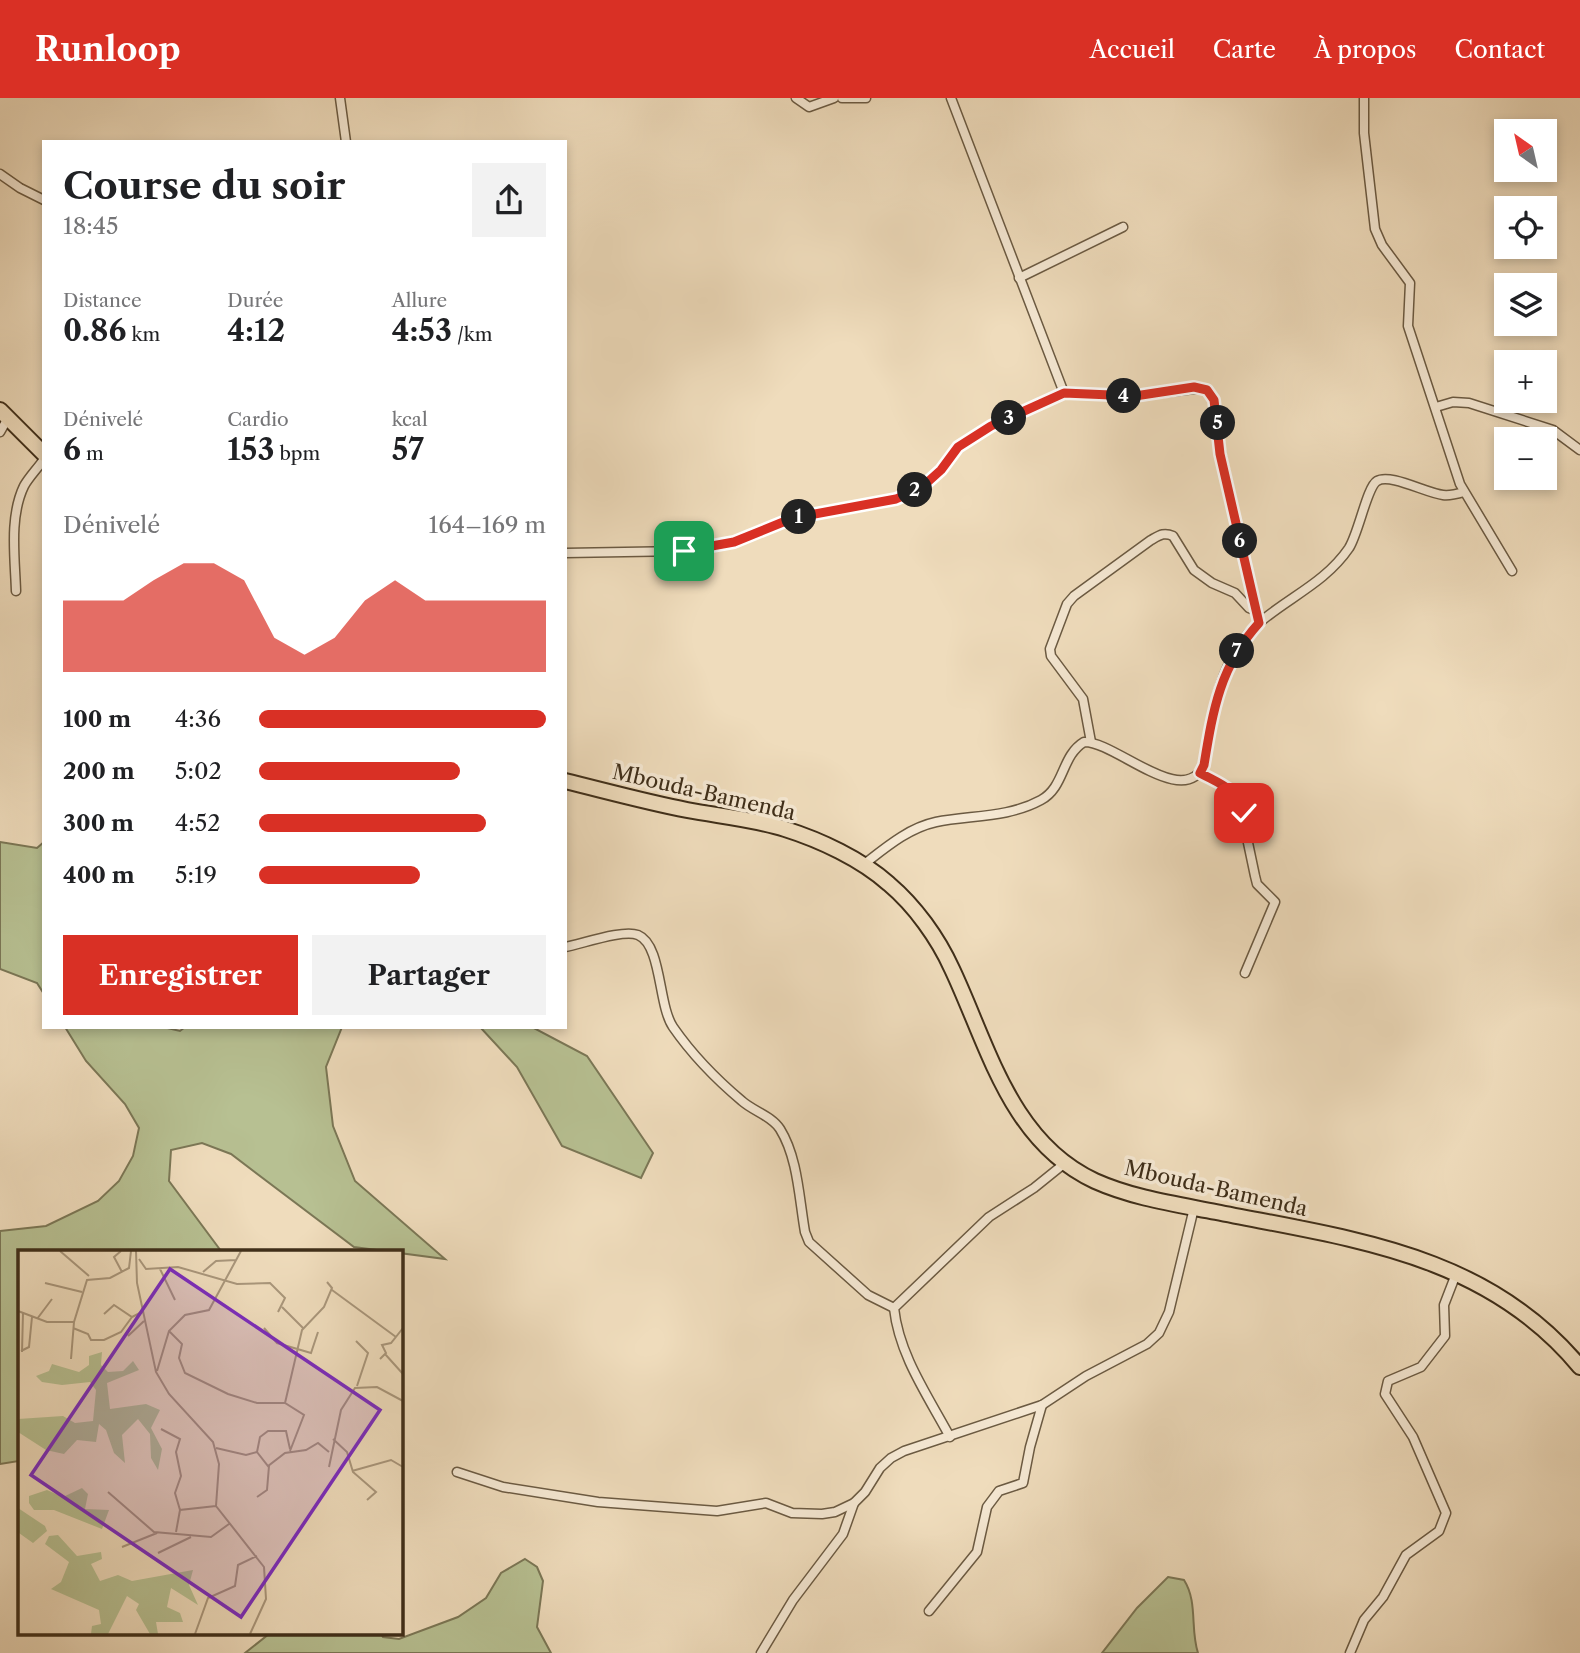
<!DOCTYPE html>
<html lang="fr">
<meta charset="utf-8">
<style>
:root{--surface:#fff;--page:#f2f2f2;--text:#202124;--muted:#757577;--accent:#d93025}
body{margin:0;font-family:"Libre Caslon Text",serif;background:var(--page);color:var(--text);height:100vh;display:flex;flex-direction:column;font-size:26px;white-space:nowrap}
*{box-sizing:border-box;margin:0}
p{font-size:23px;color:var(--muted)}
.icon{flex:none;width:38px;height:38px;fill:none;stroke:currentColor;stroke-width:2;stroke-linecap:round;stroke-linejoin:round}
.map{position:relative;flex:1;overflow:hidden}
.sheet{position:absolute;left:42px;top:42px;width:525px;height:889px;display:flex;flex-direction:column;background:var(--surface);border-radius:0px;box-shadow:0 4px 10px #0003}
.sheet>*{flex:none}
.needle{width:46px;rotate:326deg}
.buttons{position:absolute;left:1494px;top:21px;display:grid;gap:14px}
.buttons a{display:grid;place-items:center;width:63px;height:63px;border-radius:0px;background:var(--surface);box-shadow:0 4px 10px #0003;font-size:35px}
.pin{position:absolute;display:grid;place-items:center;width:60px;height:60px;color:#fff;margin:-30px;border-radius:14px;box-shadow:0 4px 10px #0006}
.km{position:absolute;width:35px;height:35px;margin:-18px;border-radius:50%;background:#222;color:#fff;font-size:19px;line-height:35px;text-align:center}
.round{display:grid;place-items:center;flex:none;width:74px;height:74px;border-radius:0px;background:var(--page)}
.head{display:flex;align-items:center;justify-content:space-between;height:119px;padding:0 21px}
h1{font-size:38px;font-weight:700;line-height:52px}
.metrics{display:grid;grid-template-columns:repeat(3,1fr);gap:10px;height:119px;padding:7px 21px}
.metrics div{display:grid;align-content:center}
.metrics b{font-size:30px;font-weight:700}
.metrics small{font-size:19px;font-weight:400}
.metrics p{font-size:19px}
.chart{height:196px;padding:14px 21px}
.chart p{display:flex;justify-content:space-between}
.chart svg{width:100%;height:126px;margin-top:7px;fill:var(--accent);opacity:.7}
.action{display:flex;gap:14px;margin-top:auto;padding:14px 21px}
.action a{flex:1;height:80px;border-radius:0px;background:var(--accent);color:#fff;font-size:28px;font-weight:700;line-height:80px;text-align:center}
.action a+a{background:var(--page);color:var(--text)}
ul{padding:0 21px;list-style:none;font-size:23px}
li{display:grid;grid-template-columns:112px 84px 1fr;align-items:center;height:52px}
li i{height:18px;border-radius:9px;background:var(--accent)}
header{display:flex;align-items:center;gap:42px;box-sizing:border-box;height:98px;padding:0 35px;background:var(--accent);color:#fff}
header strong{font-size:33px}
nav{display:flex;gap:38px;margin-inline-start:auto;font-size:24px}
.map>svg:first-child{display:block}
</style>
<header>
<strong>Runloop</strong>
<nav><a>Accueil</a><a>Carte</a><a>À propos</a><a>Contact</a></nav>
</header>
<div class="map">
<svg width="1580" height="1555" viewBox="0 0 1580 1555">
<rect width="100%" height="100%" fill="#efdcbc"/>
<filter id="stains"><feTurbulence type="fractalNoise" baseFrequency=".00286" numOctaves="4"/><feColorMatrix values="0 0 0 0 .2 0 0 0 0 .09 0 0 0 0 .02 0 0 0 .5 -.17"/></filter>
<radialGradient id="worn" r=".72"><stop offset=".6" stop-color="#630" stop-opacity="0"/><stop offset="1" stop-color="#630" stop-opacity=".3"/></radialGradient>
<g fill="#b7c092" stroke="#7b7756" stroke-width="2">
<polygon points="0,744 37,750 44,744 44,896 37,885 0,871"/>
<polygon points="65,929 163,929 180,933 185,929 342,929 326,969 333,1028 355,1083 445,1161 354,1149 231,1056 202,1045 171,1052 169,1083 221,1153 19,1154 19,1363 0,1366 0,1133 46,1128 98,1103 119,1083 133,1058 139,1030 125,1006 86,963"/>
<polygon points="480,929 532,929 587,958 653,1055 641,1080 562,1048 517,969"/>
<polygon points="525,1461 537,1469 543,1483 537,1529 551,1555 245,1555 269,1536 381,1536 383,1539 399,1541 458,1519 486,1500 501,1475"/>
<path d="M1168,1479L1184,1482C1198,1504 1190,1531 1198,1555H1102L1137,1510Z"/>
</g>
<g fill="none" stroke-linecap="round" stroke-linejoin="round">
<defs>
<g id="minor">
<polyline points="340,0 346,44"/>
<polyline points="796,0 809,9 834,0"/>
<polyline points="842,0 866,0"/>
<polyline points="951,0 1064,295"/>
<polyline points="1364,0 1364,35 1375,131 1382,147 1410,185 1408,228 1460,386 1512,473"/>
<polyline points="0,76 20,90 44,102"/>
<polyline points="1019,180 1123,129"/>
<polyline points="1436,309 1453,304 1469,305 1553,332 1580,352"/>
<polyline points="0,334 8,320"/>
<polyline points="565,455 684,453 734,444 793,420 896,401 921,390 941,372 958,349 991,328 1064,295 1135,298 1202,290 1207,292 1214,302 1221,356 1259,525"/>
<path d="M16,493C15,460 9,419 24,388C29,379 38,370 44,361"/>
<path d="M1091,644L1083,601L1051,558L1050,551L1067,506L1074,498L1151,442C1160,437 1164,434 1173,438L1194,472L1212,485L1235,495L1249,510L1256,513"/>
<polyline points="1200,675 1232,692 1239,702 1255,778 1257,786 1275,804 1245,875"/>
<path d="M863,767C885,750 908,730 936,724C971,717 1008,720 1041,702C1065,689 1061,658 1084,644C1115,643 1183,712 1204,667C1212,617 1219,560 1259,525C1289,499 1325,485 1349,450C1359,434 1367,389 1377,383C1390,375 1426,395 1443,397C1450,398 1457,396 1464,394"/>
<path d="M565,849C582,846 623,831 638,837C662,847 658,907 673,929C691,955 717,982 742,1003C753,1013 772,1018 780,1031C798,1060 799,1100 805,1134L809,1144L868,1197L894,1210"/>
<path d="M950,1339C928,1298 899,1257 894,1210L989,1119L1034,1090L1065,1065"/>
<polyline points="457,1374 503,1389 598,1404 717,1413 766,1405 792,1415 822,1416 835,1414 854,1405 865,1394 880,1370 891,1360 904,1353 1042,1307 1086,1278 1147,1246 1159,1235 1169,1214 1194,1110"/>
<polyline points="929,1513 977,1454 987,1409 999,1393 1023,1385 1030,1349 1042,1307"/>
<polyline points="761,1555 793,1502 843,1436 854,1405"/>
<polyline points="1350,1555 1364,1522 1383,1499 1406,1457 1439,1433 1446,1415 1413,1339 1385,1296 1388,1283 1421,1269 1445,1238 1444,1207 1456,1176"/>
</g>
<g id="trunk">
<polyline points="0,312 44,356"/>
<path d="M565,683C606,693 646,704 687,712C719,718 754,721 785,731C820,742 861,761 889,786C915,808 938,840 952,871C988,947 1010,1044 1095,1083C1133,1100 1175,1106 1216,1114C1350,1141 1486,1155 1580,1269"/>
</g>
</defs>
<use href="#minor" stroke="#6b5a42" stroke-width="11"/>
<use href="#trunk" stroke="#3f2e19" stroke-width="18"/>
<use href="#minor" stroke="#f5e8d3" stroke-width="8"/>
<use href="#trunk" stroke="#efdcbc" stroke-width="14"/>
</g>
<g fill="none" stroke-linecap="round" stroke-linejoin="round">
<defs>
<path id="route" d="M684,453L734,444L793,420L896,401L921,390L941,372L958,349L991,328L1064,295L1135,298L1194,289L1207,292L1214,302L1220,356L1259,525C1220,568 1213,612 1204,667L1200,675C1222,687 1236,690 1244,715"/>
</defs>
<use href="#route" stroke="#fff" stroke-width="14"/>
<use href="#route" stroke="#d93025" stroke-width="9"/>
</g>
<g text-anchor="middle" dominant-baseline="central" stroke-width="7" stroke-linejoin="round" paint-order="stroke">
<g font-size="21" fill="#3f2e19" stroke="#f5e8d3">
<text transform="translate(704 694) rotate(13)">Mbouda-Bamenda</text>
<text transform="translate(1216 1090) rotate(13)">Mbouda-Bamenda</text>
</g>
</g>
<g transform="translate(18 1152)">
<rect width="385" height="385" fill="#efdcbc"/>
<path d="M84,102L83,115L90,122L105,121L115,111L121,120L89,133L92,159L128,154L142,160L133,178L144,199L140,220L133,208L132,184L120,169L104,185L107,213L96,203L88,180L81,174L78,192L59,190L46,204L28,200L0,182V169L45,166L57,173L75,171L78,140L72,132L44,135L24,132L18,126L31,121L34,114L61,122L71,115V106ZM64,238L70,244L67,259L91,260L84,279L36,260H16L11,253V246L29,240L45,247ZM0,258L27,276L29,281L15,293L1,283ZM40,285L59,306L83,302L84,309L73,314L82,331L100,325L114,331L175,320L171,335L180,355L153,338L149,357L162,363L165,372H138L140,384H132L118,360L121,354L109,346L90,384H73L74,376L83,374L81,360L33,339L43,332L51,312L27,294L31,286Z" fill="#b7c092"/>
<path fill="none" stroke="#a9967b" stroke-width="2" d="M42,1L71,26M103,1L96,7L104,22M118,1L119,33L138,122L151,144L195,192L201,214L198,256L246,317L248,349L232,384M121,9L128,19L160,17L219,34L252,33L267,48L260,62M142,19L157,50M185,22L198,11L218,10M27,33L64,42M314,40L378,87M264,57L285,78M0,61L29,72H56M86,64L96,55L114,67L124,62M19,69L34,49M55,78L70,84L73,90H86L103,82L114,67M246,78L259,93L293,103L300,82M151,81L164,94L161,108L167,123L210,144L239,153H267L286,165L272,201M110,86L126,71M338,91L350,103L339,136M3,101L11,97L14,67M4,102L5,63M367,104L385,124M53,109L56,72L69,30L92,28L111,18L113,1M362,109L368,103L364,95L373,93L385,78M139,121L151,81L167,65L191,60L223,1M267,153L284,80L306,57L314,38L309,32M143,179L162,189L158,202L163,226L157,243L162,260M315,189L329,202L335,222L358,242L349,250M198,198L228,205L239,202M272,199L268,181H250L242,187L239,202L250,216L267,203L288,200L300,193L311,202M311,217L323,160L337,138L359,137L385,151M334,221L373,210L385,217M90,242L136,282L193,287L211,274M239,247L249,240L251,216M158,282L162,260L198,256M104,297L139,283M140,303L173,287M177,384L190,348L217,336L220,315L239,306"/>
<path fill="#7b2cbf" fill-opacity="0.15" stroke="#7b2cbf" stroke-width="3.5" d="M152,19L362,160L223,367L13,225Z"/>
<rect width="385" height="385" fill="none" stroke="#3f2e19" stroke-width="3.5"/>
</g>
<rect width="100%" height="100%" filter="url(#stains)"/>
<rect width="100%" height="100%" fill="url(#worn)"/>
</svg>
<div class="buttons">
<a><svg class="needle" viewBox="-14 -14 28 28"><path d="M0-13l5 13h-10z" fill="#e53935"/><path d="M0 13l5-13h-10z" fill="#757577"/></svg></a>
<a><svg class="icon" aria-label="locate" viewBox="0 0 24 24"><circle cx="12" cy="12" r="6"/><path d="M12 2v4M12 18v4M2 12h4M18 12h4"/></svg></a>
<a><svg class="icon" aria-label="layers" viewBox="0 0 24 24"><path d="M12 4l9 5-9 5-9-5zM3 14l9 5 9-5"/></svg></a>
<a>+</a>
<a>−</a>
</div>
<div class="pin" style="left:684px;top:453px;background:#1e9e55"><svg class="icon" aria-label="arrive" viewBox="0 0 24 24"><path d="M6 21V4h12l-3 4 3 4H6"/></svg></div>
<div class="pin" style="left:1244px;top:715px;background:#d93025"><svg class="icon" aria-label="check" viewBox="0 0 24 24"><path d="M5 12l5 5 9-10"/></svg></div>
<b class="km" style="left:799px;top:419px">1</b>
<b class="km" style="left:915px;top:392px">2</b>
<b class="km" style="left:1009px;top:320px">3</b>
<b class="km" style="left:1124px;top:298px">4</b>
<b class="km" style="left:1218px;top:325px">5</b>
<b class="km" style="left:1240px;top:443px">6</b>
<b class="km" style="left:1237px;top:553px">7</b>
<section class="sheet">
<div class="head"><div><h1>Course du soir</h1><p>18:45</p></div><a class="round"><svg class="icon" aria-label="share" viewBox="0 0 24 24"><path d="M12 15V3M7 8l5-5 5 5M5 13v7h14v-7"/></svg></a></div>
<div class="metrics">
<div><p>Distance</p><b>0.86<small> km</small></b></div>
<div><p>Durée</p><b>4:12</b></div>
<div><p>Allure</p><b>4:53<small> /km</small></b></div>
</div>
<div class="metrics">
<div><p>Dénivelé</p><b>6<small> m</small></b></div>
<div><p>Cardio</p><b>153<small> bpm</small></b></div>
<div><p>kcal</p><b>57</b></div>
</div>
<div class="chart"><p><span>Dénivelé</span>164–169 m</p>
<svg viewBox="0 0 160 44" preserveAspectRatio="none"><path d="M0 44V19L10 19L20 19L30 12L40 6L50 6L60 12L70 32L80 38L90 32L100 19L110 12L120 19L130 19L140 19L150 19L160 19V44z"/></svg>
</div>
<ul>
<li><b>100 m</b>4:36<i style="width:100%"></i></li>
<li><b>200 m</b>5:02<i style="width:70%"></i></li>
<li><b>300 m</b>4:52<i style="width:79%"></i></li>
<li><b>400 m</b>5:19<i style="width:56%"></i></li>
</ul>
<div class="action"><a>Enregistrer</a><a>Partager</a></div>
</section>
</div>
